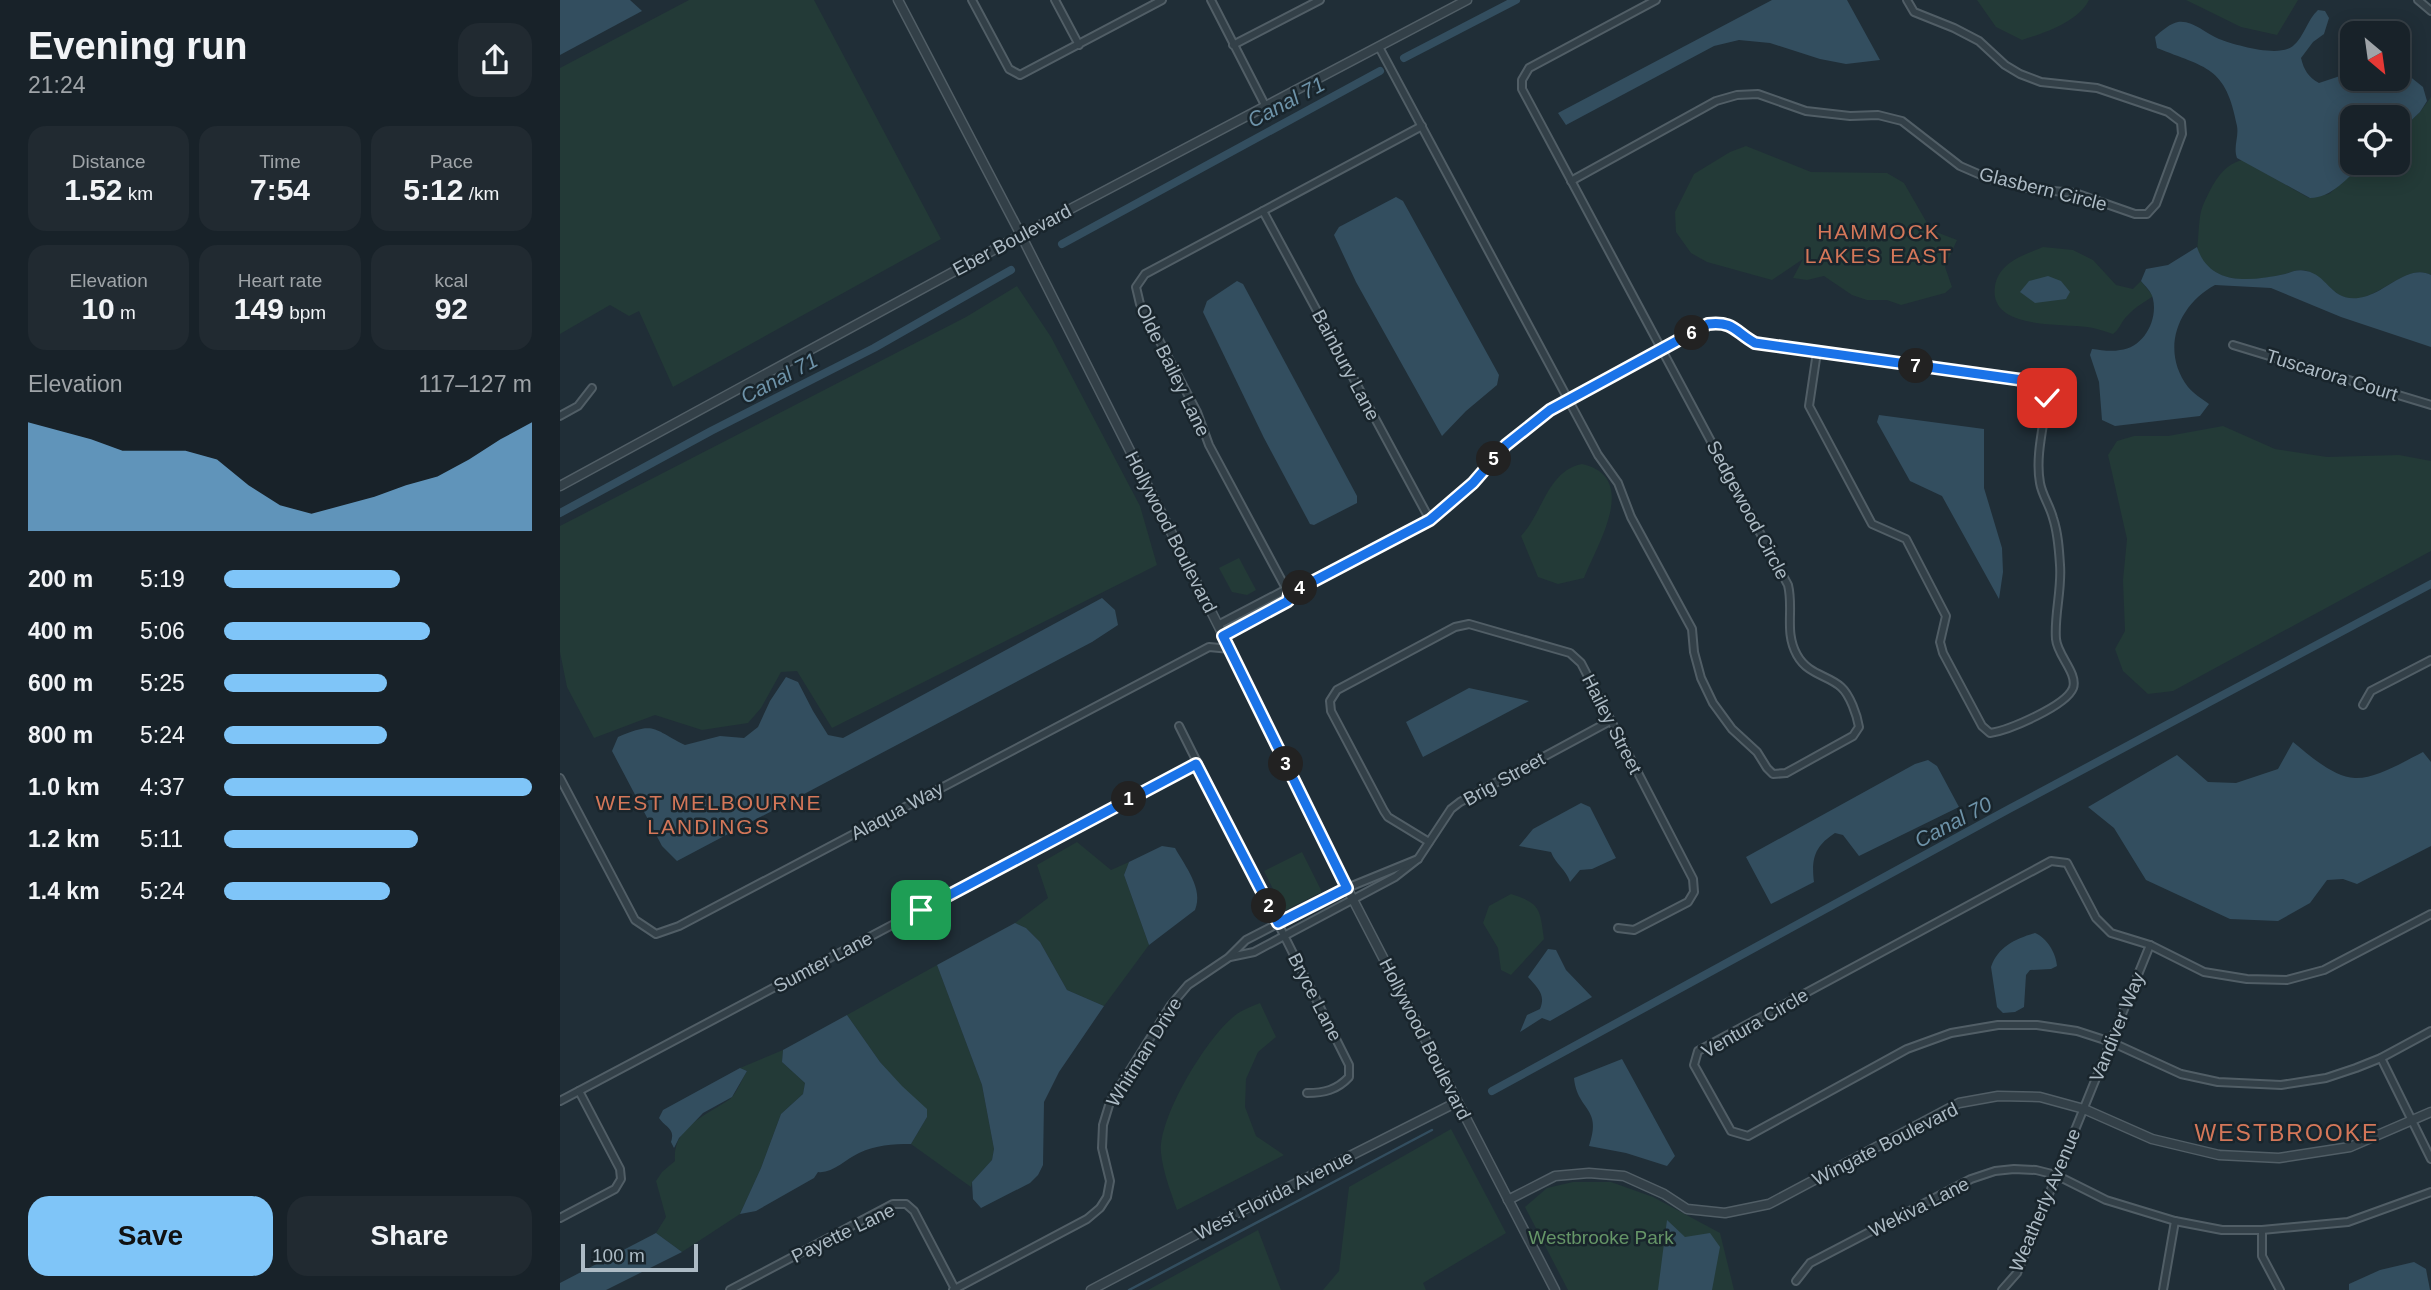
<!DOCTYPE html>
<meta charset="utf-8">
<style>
:root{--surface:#182229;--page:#212a31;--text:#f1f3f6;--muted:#9fa4a8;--line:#363f46;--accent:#7fc5f8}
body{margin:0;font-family:Arial,sans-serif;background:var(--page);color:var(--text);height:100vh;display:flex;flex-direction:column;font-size:26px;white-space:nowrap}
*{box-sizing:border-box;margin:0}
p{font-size:23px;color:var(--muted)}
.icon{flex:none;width:38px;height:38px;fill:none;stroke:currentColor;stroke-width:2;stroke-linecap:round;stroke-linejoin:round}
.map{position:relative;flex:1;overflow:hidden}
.sheet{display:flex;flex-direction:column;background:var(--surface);width:560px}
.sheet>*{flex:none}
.needle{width:46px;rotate:151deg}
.fabs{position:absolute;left:1780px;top:21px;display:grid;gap:14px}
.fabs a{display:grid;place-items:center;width:70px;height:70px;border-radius:14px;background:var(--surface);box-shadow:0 4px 18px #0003,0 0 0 2px var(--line);font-size:35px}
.scale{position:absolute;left:21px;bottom:18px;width:117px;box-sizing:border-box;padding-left:7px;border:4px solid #adbbc5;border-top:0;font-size:19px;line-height:24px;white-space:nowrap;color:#adbbc5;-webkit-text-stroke:5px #19252c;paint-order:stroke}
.pin{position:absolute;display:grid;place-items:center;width:60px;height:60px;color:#fff;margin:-30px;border-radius:14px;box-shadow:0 4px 10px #0006}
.km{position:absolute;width:35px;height:35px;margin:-18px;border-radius:50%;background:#222;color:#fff;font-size:19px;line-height:35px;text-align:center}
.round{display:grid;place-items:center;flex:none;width:74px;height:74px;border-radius:21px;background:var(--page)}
.overview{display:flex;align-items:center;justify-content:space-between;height:119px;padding:0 28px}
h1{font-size:38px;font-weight:600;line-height:52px}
.metrics{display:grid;grid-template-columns:repeat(3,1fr);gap:10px;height:119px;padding:7px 28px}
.metrics div{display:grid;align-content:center;border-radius:18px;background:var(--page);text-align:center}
.metrics b{font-size:30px;font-weight:600}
.metrics small{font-size:19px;font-weight:400}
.metrics p{font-size:19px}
.chart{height:196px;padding:14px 28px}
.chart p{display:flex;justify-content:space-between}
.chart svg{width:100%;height:126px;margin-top:7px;fill:var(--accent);opacity:.7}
.action{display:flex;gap:14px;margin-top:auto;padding:14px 28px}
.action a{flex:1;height:80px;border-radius:21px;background:var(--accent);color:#111;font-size:28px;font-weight:600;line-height:80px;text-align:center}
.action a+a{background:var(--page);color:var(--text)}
ul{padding:0 28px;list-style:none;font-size:23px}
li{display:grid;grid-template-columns:112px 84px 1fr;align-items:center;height:52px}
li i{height:18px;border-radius:9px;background:var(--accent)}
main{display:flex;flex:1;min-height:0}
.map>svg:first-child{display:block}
</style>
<main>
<section class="sheet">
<div class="overview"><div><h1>Evening run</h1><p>21:24</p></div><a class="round"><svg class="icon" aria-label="share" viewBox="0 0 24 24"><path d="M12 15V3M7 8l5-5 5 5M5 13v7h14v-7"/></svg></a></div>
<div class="metrics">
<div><p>Distance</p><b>1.52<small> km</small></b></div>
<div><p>Time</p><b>7:54</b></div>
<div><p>Pace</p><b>5:12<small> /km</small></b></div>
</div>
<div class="metrics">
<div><p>Elevation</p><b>10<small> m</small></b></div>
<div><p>Heart rate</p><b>149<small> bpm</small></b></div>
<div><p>kcal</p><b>92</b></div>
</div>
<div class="chart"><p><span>Elevation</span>117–127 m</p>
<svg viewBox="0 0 160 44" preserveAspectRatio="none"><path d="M0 44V6L10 9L20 12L30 16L40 16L50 16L60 19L70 28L80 35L90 38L100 35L110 32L120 28L130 25L140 19L150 12L160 6V44z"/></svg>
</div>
<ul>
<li><b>200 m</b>5:19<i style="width:57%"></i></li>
<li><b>400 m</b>5:06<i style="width:67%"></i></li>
<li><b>600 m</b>5:25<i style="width:53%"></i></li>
<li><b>800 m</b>5:24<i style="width:53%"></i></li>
<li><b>1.0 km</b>4:37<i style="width:100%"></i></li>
<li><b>1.2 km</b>5:11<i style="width:63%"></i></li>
<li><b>1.4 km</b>5:24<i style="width:54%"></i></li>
</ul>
<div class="action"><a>Save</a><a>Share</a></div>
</section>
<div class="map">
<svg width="1871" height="1290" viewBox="0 0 1871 1290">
<rect width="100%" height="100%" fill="#202e37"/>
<g fill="#233a37">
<polygon points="129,0 254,0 381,239 113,387 79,311 69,316 50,305 0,334 0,68"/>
<path d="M1417,0H1529C1518,22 1484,33 1462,40L1436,27Z"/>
<polygon points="1626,0 1738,0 1717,35 1681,27"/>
<path d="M1871,97V275C1847,262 1819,300 1792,299C1772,297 1764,276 1747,271C1738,268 1730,273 1721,275C1698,280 1669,284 1649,268C1640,261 1636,251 1638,240C1639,228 1639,213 1644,203C1653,184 1661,166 1682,160L1749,198L1769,194L1804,163H1838V133L1860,112Z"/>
<polygon points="1186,146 1251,172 1327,173 1344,183 1371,230 1397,240 1385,267 1392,287 1385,293 1341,305 1327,300 1307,300 1292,295 1264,276 1247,280 1233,278 1243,259 1212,280 1147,262 1131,253 1116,232 1115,212 1134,174 1170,152"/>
<path d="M1483,247L1513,250L1533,260L1556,285L1573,289L1581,281L1593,296C1585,302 1575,307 1568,315C1561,321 1561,328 1553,334C1544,331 1535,328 1527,327C1501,323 1428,330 1435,286C1439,262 1464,255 1483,247Z"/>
<polygon points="457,286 491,337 580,506 597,565 272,728 237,671 221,672 201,708 188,723 142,730 95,715 34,738 7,687 0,652 0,526 406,317"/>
<polygon points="1663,426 1715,449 1767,457 1839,455 1871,461 1871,551 1613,691 1588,694 1563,671 1555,649 1565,631 1563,580 1567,539 1548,455 1557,441 1574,436 1608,436"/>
<path d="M1022,464C1080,477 1038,543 1024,578L998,584L978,577L961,536C983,513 987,471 1022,464Z"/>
<polygon points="679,558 696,590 687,595 672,592 659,568"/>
<polygon points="517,842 551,870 569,862 564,875 589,945 544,1006 507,990 480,942 466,928 455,923 488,898 477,865"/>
<polygon points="742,852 762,892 724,911 704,871"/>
<path d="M951,894C981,903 980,910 984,939L951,975L941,970L938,948L923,923L929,906Z"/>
<polygon points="377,965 422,1085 434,1149 432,1160 412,1182 411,1187 351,1144 367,1117 320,1062 287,1015"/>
<path d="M700,1003L716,1037L698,1052L686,1079L685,1107L696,1136L724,1155L617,1210C611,1193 603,1172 601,1153C598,1118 645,1041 672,1018C679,1011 690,1007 700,1003Z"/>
<path d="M223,1050L222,1062L245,1083L243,1094L221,1114L201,1168L180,1214L122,1252L96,1233L106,1217L96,1181L102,1172L115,1161C112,1126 148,1115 170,1099C177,1093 182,1079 187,1071L180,1068Z"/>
<polygon points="891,1129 946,1233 863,1283 866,1290 763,1290 779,1271 789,1187"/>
<polygon points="1013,1182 1051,1182 1093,1197 1160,1233 1174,1290 1008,1290 965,1207 987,1188"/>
<polygon points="698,1230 721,1290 588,1290"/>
</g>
<g fill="#334e5f">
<polygon points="0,0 70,0 82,11 0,55"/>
<polygon points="1212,0 1287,0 1320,60 1286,64 1260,59 1210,43 1179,40 1154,46 1006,125 998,113"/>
<path d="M1758,10L1765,11L1769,18L1764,34L1753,42L1741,58C1744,70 1748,77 1759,83L1783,75L1797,81L1838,79V67L1863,87L1867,101L1860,112L1838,133V117H1792V163H1804C1788,177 1772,198 1750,198L1677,158C1673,147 1679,137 1677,126C1666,66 1646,68 1597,48L1595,37C1601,31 1611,23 1618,22C1633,20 1646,34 1659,39C1675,45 1719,58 1733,46C1744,37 1747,20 1758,10Z"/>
<polygon points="836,197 843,201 939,375 937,385 906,411 882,436 796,282 774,235 779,227"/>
<path d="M1637,247C1650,287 1691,281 1725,274C1732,272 1738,269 1746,271C1770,275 1771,307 1807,296C1827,290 1850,264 1871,275V347L1781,317L1711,288L1655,285C1618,305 1600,350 1628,387C1633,393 1642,399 1649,404L1640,416L1555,426L1542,420L1539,382L1530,355L1532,349C1541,350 1551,352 1560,350C1583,348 1598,321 1593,299C1592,292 1585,286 1581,281L1586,269L1608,265Z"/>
<polygon points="1488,276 1501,281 1510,292 1506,299 1475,303 1460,292 1469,281"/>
<polygon points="677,281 683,284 797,496 797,503 754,525 750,524 704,438 643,312 647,301"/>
<polygon points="1319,415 1424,429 1424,488 1442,548 1443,572 1439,599 1382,496 1350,481 1317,422"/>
<path d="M542,598L555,610L558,625L532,642L117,861L102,846L52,751L58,737C96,721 92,729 125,745L160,736L184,738L198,727L210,701L226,677L238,682L253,711L268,735L283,738Z"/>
<polygon points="909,688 969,701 863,757 846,722"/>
<path d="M1733,742C1749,755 1773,777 1795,778C1816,779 1845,761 1863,752L1871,762V846L1797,884L1783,879L1767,880L1750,903L1718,921L1670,919L1586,880L1554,828L1528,807L1617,755L1648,782L1676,783L1718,769Z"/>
<path d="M1368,760L1377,766L1399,807L1299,856L1283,835L1275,833C1255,846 1251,858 1254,882L1211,904L1186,857L1355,764Z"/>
<path d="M1021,803L1030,807L1056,858L1032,869L1020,870L1010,882C1006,869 996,865 991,852L959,846L973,829Z"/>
<path d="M602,846L615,848C625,866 644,889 635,910L589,945L564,875L569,862Z"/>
<polygon points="455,923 466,928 480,942 507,990 544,1006 499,1072 484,1102 483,1165 478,1175 470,1183 421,1208 413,1199 412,1182 432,1160 434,1149 422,1085 377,965"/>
<path d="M1475,933C1487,938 1496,953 1497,966L1491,969L1470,970L1466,975L1464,1007L1455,1012L1443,1013L1437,1007L1431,967C1438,947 1455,939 1475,933Z"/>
<path d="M988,949L996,950L1006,970L1032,997L990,1021L982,1018L960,1032L967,1015L980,1009C986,995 978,988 968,977Z"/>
<path d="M287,1015L320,1062L342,1086L367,1109V1117L351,1144C332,1144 316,1145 299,1153C286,1159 272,1174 258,1172L254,1178L196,1211L180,1214L201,1168L221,1114L243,1094L245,1083L222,1062L223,1050Z"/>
<path d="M1062,1059L1115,1156L1107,1166L1066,1153L1029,1146C1043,1107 1017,1111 1014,1078Z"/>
<path d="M180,1068L187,1071L172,1097L143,1113L119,1138L114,1148L111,1142C116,1129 105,1127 99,1118L103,1110Z"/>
<polygon points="1107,1220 1125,1237 1150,1233 1160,1247 1152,1290 1098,1290"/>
<polygon points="96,1233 122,1252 46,1290 0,1290 0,1283"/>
<polygon points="1854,1262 1866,1269 1870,1290 1789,1290 1789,1284 1820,1270"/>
</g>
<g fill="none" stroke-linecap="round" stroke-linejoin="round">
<polyline stroke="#334e5f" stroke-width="2.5" points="569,1290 872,1130"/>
<g stroke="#334e5f" stroke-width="8">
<polyline points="844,58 956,0"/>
<polyline points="502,244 820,71"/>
<polyline points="0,513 151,431 314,348 451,270"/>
<polyline points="932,1091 1449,809 1871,584"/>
</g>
<defs>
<g id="minor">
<polyline points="412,0 449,69 460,75 602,0"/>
<polyline points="495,0 519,45"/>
<polyline points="651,0 706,107"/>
<polyline points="1858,0 1871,11"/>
<polyline points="673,45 760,0"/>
<path d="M819,47L1038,455L1058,483L1071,517L1132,629L1134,652L1141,678L1153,703L1172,729L1197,752L1207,768L1213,774L1226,773L1293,736L1299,727C1297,715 1290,695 1281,687C1268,675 1248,675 1237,655C1224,632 1234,609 1228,585L962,89V80L969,68L1096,0"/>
<polyline points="1011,181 1156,101 1177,95 1198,94 1246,111 1290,116 1318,115 1342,121 1400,166 1430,179 1471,189 1515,193 1575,214 1587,214 1596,204 1622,134 1621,122 1608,112 1537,88 1481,82 1460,74 1445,65 1419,41 1394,28 1354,12 1347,0"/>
<polyline points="703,211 870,520"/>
<polyline points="1673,345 1871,405"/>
<polyline points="0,416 18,406 32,388"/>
<path d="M729,594L870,520L913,483L946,445L990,410L1148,324L1164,322L1175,327L1195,343L1477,382L1484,388L1487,398C1484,425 1475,456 1480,483C1482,495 1490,506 1493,518C1498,533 1499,549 1500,565C1502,590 1494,615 1496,639C1497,655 1518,673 1513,688C1506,706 1449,730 1430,733L1422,726L1383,653L1380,642L1386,616L1346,539L1312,524L1249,406L1257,352"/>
<polyline points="729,594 649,445 637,412 580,304 576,287 585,274 862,126"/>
<polyline points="658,625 723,591 728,593"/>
<polyline points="663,636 728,601 729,594"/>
<polyline points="1803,705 1811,691 1871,660"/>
<path d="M619,726L789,1065V1077C777,1090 764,1093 747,1093"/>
<polyline points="0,778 75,920 96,934 119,926 649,647 670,649"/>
<polyline points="869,842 828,817 824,811 771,711 770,701 777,690 895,627 909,624 1010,653 1021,663 1133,879 1134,892 1128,902 1074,930 1058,928"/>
<polyline points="1871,914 1764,970 1727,980 1687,979 1644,972 1590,945 1551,933 1536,918 1507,863 1491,861 1138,1051 1134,1065 1171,1131 1188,1136 1347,1049 1391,1033 1438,1025 1477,1025 1517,1031 1551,1042 1621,1074 1658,1082 1721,1085 1766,1078 1796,1068 1821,1058 1871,1031"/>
<polyline points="670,957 694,952 835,877 858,859 891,809 900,802 1050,721"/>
<polyline points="1821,1058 1871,1159"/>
<polyline points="0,1101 636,764"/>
<polyline points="0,1218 55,1189 61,1179 60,1169 19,1091"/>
<polyline points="1702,1230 1702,1256 1720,1290"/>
<polyline points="1236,1281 1250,1263 1411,1179 1435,1171 1454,1169 1476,1170 1496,1175 1546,1200 1615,1221 1662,1230 1702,1230 1788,1222 1871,1192"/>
<polyline points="170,1290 333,1204 346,1204 354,1211 395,1289"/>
<polyline points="393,1290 527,1219 540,1208 547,1197 550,1181 542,1148 543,1125 550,1102 611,1005 628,985 668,958 686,940 787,888 858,859"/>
<polyline points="1442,1290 1457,1273 1590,945"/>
<polyline points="1603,1290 1615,1221"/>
</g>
<g id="tertiary">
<polyline points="338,0 461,235 658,625 787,888 995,1290"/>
<polyline points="0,486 461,235 907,0"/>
<polyline points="948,1200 995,1176 1029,1173 1064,1176 1104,1194 1127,1209 1165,1213 1209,1204 1399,1103 1438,1096 1480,1097 1524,1109 1592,1139 1659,1155 1719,1158 1790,1147 1871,1112"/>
<polyline points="531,1290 685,1209 897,1102"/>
</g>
</defs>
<use href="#minor" stroke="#515e66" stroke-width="10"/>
<use href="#tertiary" stroke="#515e66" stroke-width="11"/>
<use href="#minor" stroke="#334048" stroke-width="6"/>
<use href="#tertiary" stroke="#334048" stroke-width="8"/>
</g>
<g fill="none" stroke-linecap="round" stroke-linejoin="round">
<defs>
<path id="route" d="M361,910L636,764L718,923L787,888L663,636L728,601L729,594L870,520L913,483L946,445L990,410L1148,324C1174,321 1175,332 1195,343L1477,382L1485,388L1487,398"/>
</defs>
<use href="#route" stroke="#fff" stroke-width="14"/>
<use href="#route" stroke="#1a73e8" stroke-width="9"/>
</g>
<g text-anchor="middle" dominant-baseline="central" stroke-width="5" stroke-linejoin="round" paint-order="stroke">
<g font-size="19" fill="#adbbc5" stroke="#19252c">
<text transform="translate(1483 189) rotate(14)">Glasbern Circle</text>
<text transform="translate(452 240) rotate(-28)">Eber Boulevard</text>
<text transform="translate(786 365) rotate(62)">Bainbury Lane</text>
<text transform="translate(613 370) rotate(64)">Olde Bailey Lane</text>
<text transform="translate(1772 375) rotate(17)">Tuscarora Court</text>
<text transform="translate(1188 510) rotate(62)">Sedgewood Circle</text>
<text transform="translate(611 532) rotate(63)">Hollywood Boulevard</text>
<text transform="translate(1052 724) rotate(63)">Hailey Street</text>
<text transform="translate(944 779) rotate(-29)">Brig Street</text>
<text transform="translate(337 811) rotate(-28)">Alaqua Way</text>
<text transform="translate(263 962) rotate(-28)">Sumter Lane</text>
<text transform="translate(755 997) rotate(63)">Bryce Lane</text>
<text transform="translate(1195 1023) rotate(-30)">Ventura Circle</text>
<text transform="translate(1557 1027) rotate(-68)">Vandiver Way</text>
<text transform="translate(865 1039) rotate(63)">Hollywood Boulevard</text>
<text transform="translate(584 1052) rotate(-58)">Whitman Drive</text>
<text transform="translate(1325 1144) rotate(-27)">Wingate Boulevard</text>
<text transform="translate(714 1195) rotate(-27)">West Florida Avenue</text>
<text transform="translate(1485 1200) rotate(-67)">Weatherly Avenue</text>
<text transform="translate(1359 1207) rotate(-27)">Wekiva Lane</text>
<text transform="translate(283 1233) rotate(-26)">Payette Lane</text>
</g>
<g font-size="19" fill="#659567" stroke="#19252c">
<text x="1041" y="1237">Westbrooke Park</text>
</g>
<g font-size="21" font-style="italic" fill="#6e93a9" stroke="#19252c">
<text transform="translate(726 102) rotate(-28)">Canal 71</text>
<text transform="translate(219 378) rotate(-28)">Canal 71</text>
<text transform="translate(1393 822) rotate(-28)">Canal 70</text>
</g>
<g font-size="21" letter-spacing="2" fill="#d47759" stroke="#19252c">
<text x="1319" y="231">HAMMOCK<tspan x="1319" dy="24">LAKES EAST</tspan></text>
<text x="149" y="802">WEST MELBOURNE<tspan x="149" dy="24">LANDINGS</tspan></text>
</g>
<g font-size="23" letter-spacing="2" fill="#d47759" stroke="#19252c">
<text x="1727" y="1133">WESTBROOKE</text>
</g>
</g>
</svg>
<div class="fabs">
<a><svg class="needle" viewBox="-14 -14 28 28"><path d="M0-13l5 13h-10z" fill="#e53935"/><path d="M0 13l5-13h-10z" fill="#9fa4a8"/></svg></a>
<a><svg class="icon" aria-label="locate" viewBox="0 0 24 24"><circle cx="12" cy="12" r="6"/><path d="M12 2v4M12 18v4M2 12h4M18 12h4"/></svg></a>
</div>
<div class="scale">100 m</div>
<div class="pin" style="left:361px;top:910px;background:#1e9e55"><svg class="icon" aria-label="arrive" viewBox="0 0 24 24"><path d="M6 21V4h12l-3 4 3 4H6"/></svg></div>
<div class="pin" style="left:1487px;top:398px;background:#d93025"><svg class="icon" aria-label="check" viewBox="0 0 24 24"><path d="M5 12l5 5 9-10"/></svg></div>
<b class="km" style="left:569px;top:799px">1</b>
<b class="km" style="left:709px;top:906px">2</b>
<b class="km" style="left:726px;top:764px">3</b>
<b class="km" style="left:740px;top:588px">4</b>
<b class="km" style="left:934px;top:459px">5</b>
<b class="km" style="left:1132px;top:333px">6</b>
<b class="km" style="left:1356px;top:366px">7</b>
</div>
</main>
